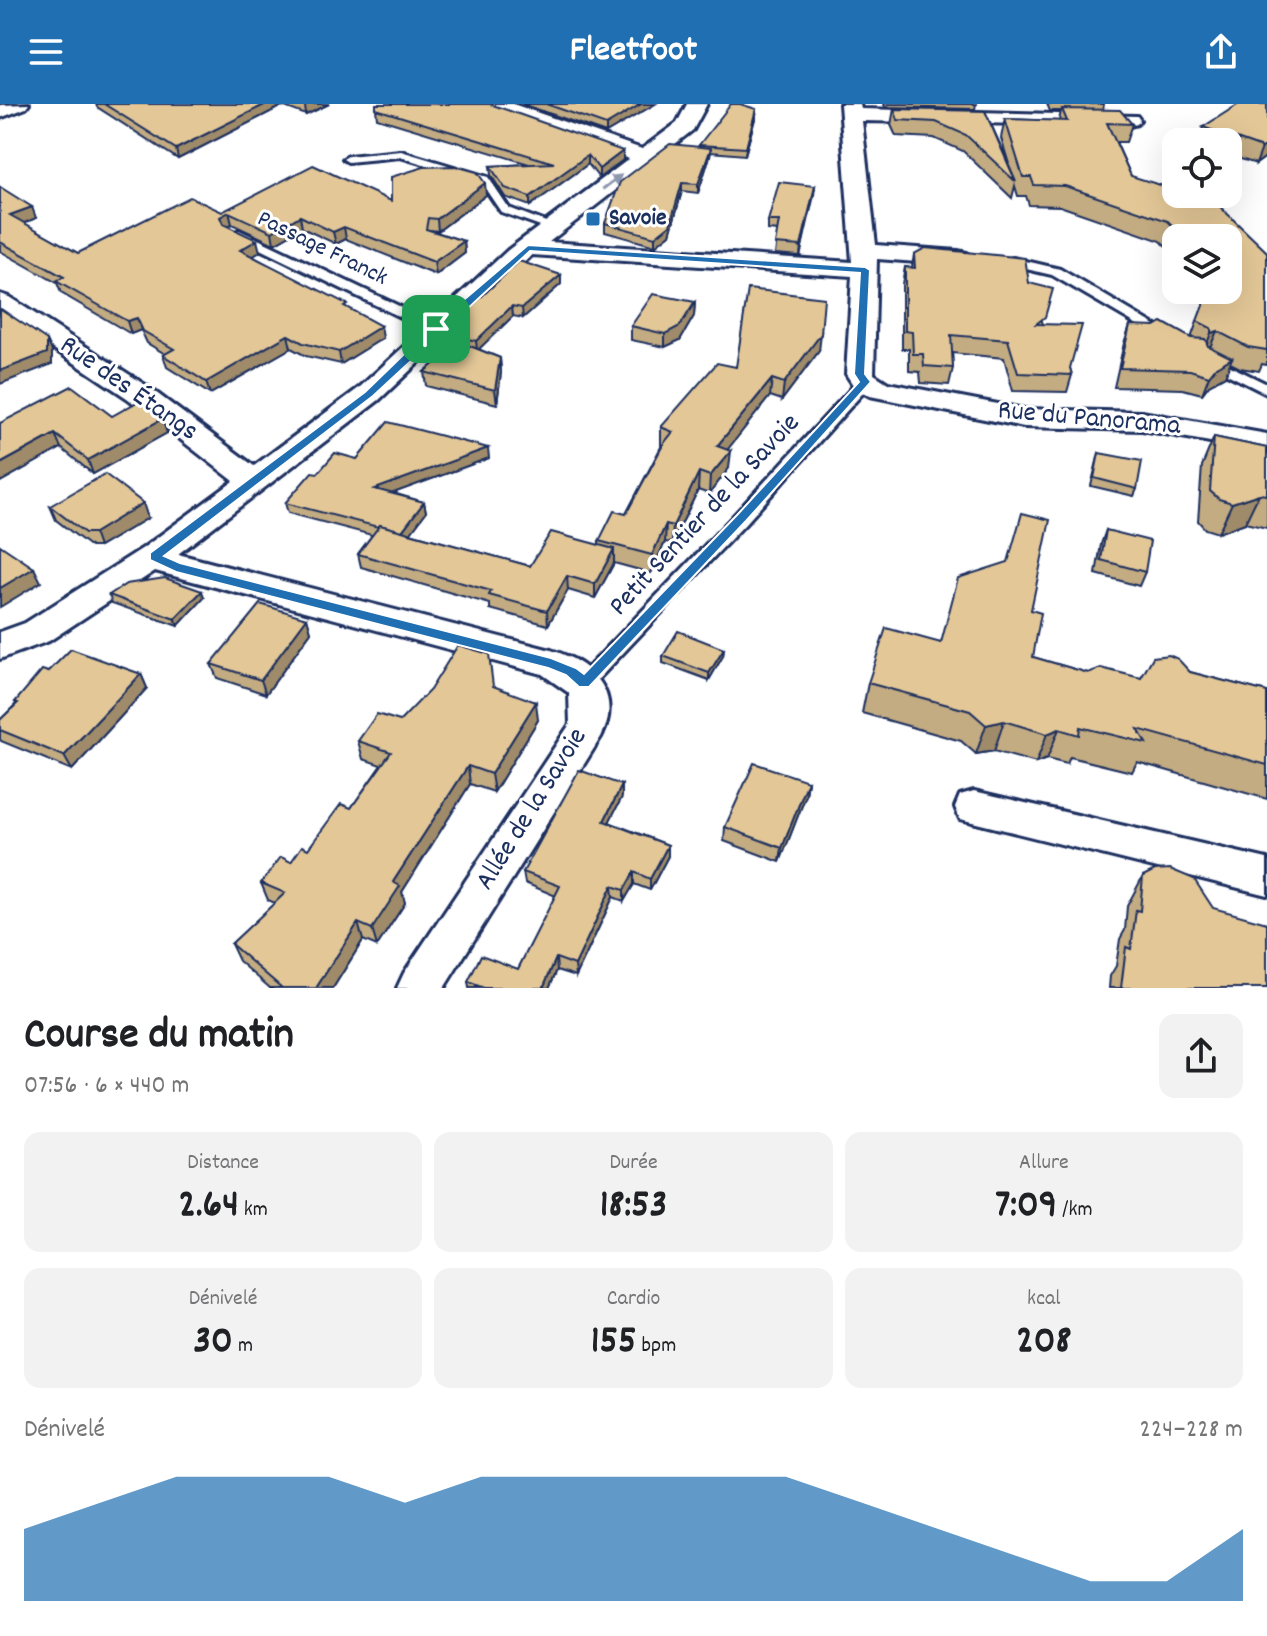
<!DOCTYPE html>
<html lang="fr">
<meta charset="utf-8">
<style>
:root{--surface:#fff;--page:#f2f2f2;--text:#202124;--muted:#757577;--accent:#1f6fb2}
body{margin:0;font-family:Dekko,sans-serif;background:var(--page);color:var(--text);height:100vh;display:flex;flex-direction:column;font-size:30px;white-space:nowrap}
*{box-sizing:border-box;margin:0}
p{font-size:26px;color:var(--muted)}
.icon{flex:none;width:44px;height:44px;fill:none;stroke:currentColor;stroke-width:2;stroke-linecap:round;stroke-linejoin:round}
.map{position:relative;height:884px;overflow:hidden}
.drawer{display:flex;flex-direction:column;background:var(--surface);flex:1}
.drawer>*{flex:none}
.controls{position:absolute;left:1162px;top:24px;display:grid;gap:16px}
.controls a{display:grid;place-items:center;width:80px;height:80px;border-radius:16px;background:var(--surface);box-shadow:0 8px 32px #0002;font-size:40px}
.pin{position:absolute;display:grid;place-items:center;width:68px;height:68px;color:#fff;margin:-34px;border-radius:16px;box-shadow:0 4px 12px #0006}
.round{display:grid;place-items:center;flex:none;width:84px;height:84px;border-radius:16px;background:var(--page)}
.overview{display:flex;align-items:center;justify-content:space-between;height:136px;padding:0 24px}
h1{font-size:44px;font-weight:700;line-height:60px}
.stats{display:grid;grid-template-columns:repeat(3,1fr);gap:12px;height:136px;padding:8px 24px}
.stats div{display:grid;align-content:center;border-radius:16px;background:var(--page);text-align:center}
.stats b{font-size:40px;font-weight:700}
.stats small{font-size:22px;font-weight:400}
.stats p{font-size:22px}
.chart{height:224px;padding:16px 24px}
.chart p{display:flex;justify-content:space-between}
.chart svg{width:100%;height:144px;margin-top:8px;fill:var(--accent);opacity:.7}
header{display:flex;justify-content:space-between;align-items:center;height:104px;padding:0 24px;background:var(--accent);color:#fff;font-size:36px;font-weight:700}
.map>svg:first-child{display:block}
</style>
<header><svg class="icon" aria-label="menu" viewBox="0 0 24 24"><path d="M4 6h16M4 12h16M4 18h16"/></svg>Fleetfoot<svg class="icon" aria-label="share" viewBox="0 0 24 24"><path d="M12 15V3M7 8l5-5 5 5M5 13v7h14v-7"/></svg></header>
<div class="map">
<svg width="1267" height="884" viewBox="0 0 1267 884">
<rect width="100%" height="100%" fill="#fff"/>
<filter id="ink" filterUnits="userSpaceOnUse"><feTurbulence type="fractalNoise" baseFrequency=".0125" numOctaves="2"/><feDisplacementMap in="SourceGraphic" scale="16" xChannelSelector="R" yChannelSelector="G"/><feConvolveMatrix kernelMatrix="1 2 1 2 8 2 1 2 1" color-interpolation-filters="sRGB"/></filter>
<g filter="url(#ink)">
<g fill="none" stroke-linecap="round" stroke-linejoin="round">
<defs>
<g id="lane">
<polygon points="401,47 488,73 509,104 559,123 557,125 549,125 501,108 480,77 400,53 348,58 343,55 348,52"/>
<polygon points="239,126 441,222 443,225 441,228 431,228 235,133 233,130"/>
<polygon points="1013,154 1060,165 1172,231 1170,234 1160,234 1052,171 1009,161 1009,155"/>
<polygon points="1208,251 1267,280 1267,290 1203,258 1201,255"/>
<polygon points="865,274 870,275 872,278 870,281 747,418 590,584 584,586 578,584 575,579 578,574 735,410 860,275"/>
</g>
<g id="street">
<polygon points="29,0 26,4 0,14 0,1"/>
<path d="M484,0H513L642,45L677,19L687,0H707L693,26L549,138L852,158L840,0H860L861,5L1137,12L1140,16L1137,20L1130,22L862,17L876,141L958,147L967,149L970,154L967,159L958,161L877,155L874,270L888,279L1024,305L1142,308L1267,330V348L1142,326L1024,323L870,292L855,284L846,270L852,172L532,151L379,296L178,450L551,546C591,558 624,589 601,633L444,884H397L404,869L570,620L569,589L542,570L155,467L49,537L0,555V528L25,519L143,444L234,377L127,294L0,209V190L9,193L147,282L254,362L359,284L508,146L629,55L487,4Z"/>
<polygon points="974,687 1267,755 1267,791 960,715 955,703 960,691"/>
</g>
</defs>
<use href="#lane" stroke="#1b2f5e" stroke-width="6"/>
<use href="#street" stroke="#1b2f5e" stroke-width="6"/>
<use href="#lane" fill="#fff" fill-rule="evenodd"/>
<use href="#street" fill="#fff" fill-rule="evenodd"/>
</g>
<g fill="#c3ab82" stroke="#1b2f5e" stroke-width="2">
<polygon points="96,0 329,0 306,11 282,2 178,55 97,3"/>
<polygon points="522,0 655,0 606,29"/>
<polygon points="884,0 976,0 975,5 885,3"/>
<polygon points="1047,0 1104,0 1103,6 1132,20 1126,38 1116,38 1131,72 1267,148 1267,259 1266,261 1262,260 1259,267 1240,264 1230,259 1225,272 1209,281 1202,290 1183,285 1114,283 1124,239 1130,221 1191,234 1208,188 1207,186 1228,186 1228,134 1176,134 1176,153 1161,137 1060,102 1029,101 1026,92 1018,92 1015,82 1012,94 963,47 934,34 896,32 891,21 894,5 985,7 1009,60 1001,34 1005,15 1059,17 1061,7 1050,7"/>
<polygon points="1267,0 1267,52 1256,60 1228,51 1228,38 1198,38 1203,23"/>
<polygon points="376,5 623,47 623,56 599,74 588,60 530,102 505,93 491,71 490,62 529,60 377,14"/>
<polygon points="756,11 745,51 711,48 710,52 698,89 682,87 670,130 655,142 605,128 605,119 699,43 699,41"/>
<polygon points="815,82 800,152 775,150 778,127 768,126 768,117"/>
<polygon points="0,83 36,114 24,119 78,149 222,108 486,91 438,127 430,126 464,137 465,149 436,171 346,135 336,140 302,124 274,140 232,120 228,122 260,148 252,152 348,205 383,234 341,260 306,252 291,244 210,290 167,263 163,251 165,250 147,239 141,226 131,230 61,189 57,179 0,147"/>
<polygon points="914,150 1029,179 1043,220 1070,264 1072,271 1067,288 1013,287 1004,254 952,249 953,264 949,281 921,279 920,268 909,267 909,245 902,245 902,180 905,163 912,164"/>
<polygon points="561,180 523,214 513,212 478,245 500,254 501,268 497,300 426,282 424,268 455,242 444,239 443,229"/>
<polygon points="695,198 694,212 680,236 665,243 631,236 631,222"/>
<polygon points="819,247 782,296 770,292 727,346 729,364 709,390 698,386 672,439 665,438 651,469 614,459 595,494 568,486 548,521 490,505 490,500 361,463 358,450 372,431 288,409 285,399 318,369 357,355 489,354 393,389 424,398 426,408 410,429 530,462 599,441 599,437 626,410 662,341 661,341 661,323 736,263"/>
<polygon points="112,312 167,329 93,370 61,344 0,378 0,319"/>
<polygon points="1214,333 1267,344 1267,424 1245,419 1218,429 1205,425 1198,417 1202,362"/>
<polygon points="1099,349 1137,385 1134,392 1091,382"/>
<polygon points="50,402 148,414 99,443 91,443 56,416"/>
<polygon points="1106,426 1145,468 1139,482 1096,470 1101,440"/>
<polygon points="109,491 204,494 178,522 112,499"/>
<polygon points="1031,506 1033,553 1088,569 1141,574 1190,568 1267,588 1267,695 1137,658 1132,668 1070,653 1067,660 1047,655 1036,659 994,647 976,650 961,637 862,609 868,579 941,539"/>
<polygon points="307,514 311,528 266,590 217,574 211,560"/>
<polygon points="724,545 723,552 709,576 663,559 663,552"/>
<polygon points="48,568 141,570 147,584 72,666 1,637 0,635 0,616 16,600 15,598"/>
<polygon points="493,582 538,616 494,688 470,680 402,788 405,799 377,842 363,836 333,884 270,884 239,857 231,840 275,799 268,796 261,779 308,745 351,704 381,661 363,655 358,637 400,617"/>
<polygon points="808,677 806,691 780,758 724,737 725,723"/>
<polygon points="622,681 622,693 609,718 668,741 668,752 650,786 634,780 624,797 613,793 576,872 557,866 549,884 469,884 468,878 518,865 556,792 525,779 523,768"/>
<polygon points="1143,772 1267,884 1109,884 1110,872 1116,862 1120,835 1125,826 1127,802"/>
</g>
<g fill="#9f8b6a" stroke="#1b2f5e" stroke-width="2">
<polygon points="266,0 282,0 282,2 178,55 176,45"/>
<polygon points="308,0 329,0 306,11 305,2"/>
<polygon points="641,0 655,0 606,29 606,21"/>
<polygon points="756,5 756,11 745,51 746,44"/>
<polygon points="1267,40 1267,52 1256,60 1262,44"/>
<polygon points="711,44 710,52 698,89 698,80"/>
<polygon points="623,47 623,56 599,74 599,65"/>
<polygon points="588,51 588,60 530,102 530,93"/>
<polygon points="485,79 486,91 438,127 437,115"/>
<polygon points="682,79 682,87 670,130 655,142 655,133"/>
<polygon points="815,82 814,91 800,152 801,142"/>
<polygon points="32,103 36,114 15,123 10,111"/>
<polygon points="229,108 232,120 223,124 220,113"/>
<polygon points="300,112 302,124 274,140 272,128"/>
<polygon points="344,123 346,135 336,140 333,128"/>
<polygon points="257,136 260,148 243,158 240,146"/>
<polygon points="464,137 465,149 436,171 434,158"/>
<polygon points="561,171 561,180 523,214 522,204"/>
<polygon points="695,198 694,212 680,236 665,243 665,230"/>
<polygon points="512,202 513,212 477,247 476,237"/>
<polygon points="137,214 141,226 131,230 127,217"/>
<polygon points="381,222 383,234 341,260 339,248"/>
<polygon points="1217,227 1208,248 1203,250 1211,229"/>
<polygon points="821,230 819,247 782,296 784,279"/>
<polygon points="288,231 291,244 210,290 206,278"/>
<polygon points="47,236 52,247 52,260 0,280 0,267"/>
<polygon points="500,254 501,268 497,300 495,286"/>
<polygon points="1232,254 1225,272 1209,281 1202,290 1209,272 1216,263"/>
<polygon points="772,275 770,292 716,360 717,342"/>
<polygon points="162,315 167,329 93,370 88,356"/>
<polygon points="55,330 61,344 0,378 0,360"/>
<polygon points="488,344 489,354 377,395 375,385"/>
<polygon points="731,347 729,364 709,390 710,372"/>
<polygon points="699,368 698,386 672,439 673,422"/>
<polygon points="1259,390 1245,419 1218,429 1232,399"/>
<polygon points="424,398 426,408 403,439 401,429"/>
<polygon points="143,399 148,414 99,443 94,429"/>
<polygon points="666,420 665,438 651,469 652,451"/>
<polygon points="614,445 614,459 595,494 595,480"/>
<polygon points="34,464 41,478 0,503 0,484"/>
<polygon points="567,472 568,486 548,521 547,507"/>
<polygon points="202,487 204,494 178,522 175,515"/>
<polygon points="307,514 311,528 266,590 261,576"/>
<polygon points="724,545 723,552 709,576 709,569"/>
<polygon points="141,570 147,584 72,666 64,652"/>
<polygon points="536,598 538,616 494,688 491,670"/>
<polygon points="1004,617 994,647 976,650 986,621"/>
<polygon points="1059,625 1047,655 1036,659 1047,630"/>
<polygon points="468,662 470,680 402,788 405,799 377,842 372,825 393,778"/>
<polygon points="808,677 806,691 780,758 782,744"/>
<polygon points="622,681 622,693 604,728 604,717"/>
<polygon points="668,741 668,752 650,786 650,775"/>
<polygon points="634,768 634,780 624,797 624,786"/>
<polygon points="612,782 613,793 576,872 575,861"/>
<polygon points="358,819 363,836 333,884 316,884"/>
<polygon points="556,854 557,866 549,884 543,884"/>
</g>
<g fill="#e3c797" stroke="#1b2f5e" stroke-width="2">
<polygon points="104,0 266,0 176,45"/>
<polygon points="376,0 490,0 623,47 599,65 588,51 530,93 505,84 490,62 554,59 376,5"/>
<polygon points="546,0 641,0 606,21"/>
<polygon points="731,0 740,0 756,5 746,44 699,41"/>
<polygon points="1239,0 1267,0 1267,40 1262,44 1203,23"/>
<polygon points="894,5 985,7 1016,78 966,31 936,18 898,16"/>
<polygon points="1062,5 1120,6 1132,20 1107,19 1131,72 1176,86 1176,90 1188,90 1202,94 1210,93 1267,148 1267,246 1248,243 1217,227 1211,229 1211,224 1197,217 1209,186 1228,186 1228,134 1184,134 1168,117 1065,82 1034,81 1031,73 1023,73 1005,15 1067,17"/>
<polygon points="670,40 711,44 698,80 682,79 670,121 655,133 605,119 620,78"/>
<polygon points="313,61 391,97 391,73 424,63 455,62 477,68 485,79 437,115 428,114 426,125 464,137 434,158 344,123 333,128 300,112 272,128 229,108 220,113 223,120 257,136 240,146 347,200 344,202 381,222 339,248 303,239 288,231 206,278 163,251 174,245 143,227 137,214 127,217 56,177 64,173 0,138 0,83 32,103 10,111 78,149 190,93 222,108"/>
<polygon points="779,78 815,82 801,142 775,140 779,117 768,117"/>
<polygon points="925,144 1025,154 1029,179 1053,185 1045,213 1036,220 1082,221 1070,264 1072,271 1018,269 1008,236 951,231 953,264 924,262 923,250 913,250 912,228 905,227 905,163 915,164 914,150"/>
<polygon points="519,157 561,171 522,204 512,202 476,237 443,229"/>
<polygon points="748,185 824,194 821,230 784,279 772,275 717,342 731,347 710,372 699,368 673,422 666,420 652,451 599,437 614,407 626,410 664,339 673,328 661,323 717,259 736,263"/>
<polygon points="653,190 695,198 680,222 665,230 631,222"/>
<polygon points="1,205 47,236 47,249 0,267 0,206"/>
<polygon points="1162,218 1191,234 1205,235 1208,242 1232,254 1216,263 1209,272 1190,266 1120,264 1130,221 1155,222"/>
<polygon points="460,238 500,254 495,286 424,268"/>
<polygon points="72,282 112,312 139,297 162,315 88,356 55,330 0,360 0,319"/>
<polygon points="388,318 488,344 375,385 424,398 402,427 380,421 378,423 285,399 312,368 318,369 335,349 357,355"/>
<polygon points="1214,333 1267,344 1267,391 1259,390 1232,399 1219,395 1210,387"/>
<polygon points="1099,349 1142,357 1137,385 1094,374"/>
<polygon points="105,370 143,399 94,429 85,429 50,402"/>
<polygon points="1022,409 1050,416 1031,506 1041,509 1033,553 1088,569 1101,564 1141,574 1153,553 1169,551 1178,555 1190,568 1267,588 1267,661 1138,625 1146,639 1080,623 1079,631 1059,625 1047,630 1004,617 986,621 970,607 868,579 886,524 941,539 958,474 1008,458"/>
<polygon points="380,421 530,462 551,428 614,445 595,480 567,472 547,507 489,491 491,487 358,450"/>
<polygon points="1106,426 1150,437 1145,468 1101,456"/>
<polygon points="0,441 34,464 0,484"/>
<polygon points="165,474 202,487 175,515 109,491 126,480"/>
<polygon points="260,500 307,514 261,576 211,560"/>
<polygon points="678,527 724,545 709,569 663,552"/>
<polygon points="458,541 489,550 493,582 536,598 491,670 468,662 393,778 400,782 372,825 358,819 316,884 282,884 231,840 285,789 261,779 281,753 291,758 302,742 308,745 341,700 351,704 391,648 358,637 377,610 400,617 430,586"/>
<polygon points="71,545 141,570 64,652 0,626 0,616 18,599 15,598 42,566 48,568"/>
<polygon points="754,659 808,677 782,744 725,723"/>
<polygon points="579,666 622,681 604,717 668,741 650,775 634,768 624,786 612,782 575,861 556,854 543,884 484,884 468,878 481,851 518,865 560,782 523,768"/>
<polygon points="1170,765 1194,775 1213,804 1267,819 1267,884 1121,884 1126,843 1131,845 1136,806 1140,807 1143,772 1155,766"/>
</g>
<defs><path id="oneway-solid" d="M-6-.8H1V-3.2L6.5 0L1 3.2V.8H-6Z" transform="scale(2)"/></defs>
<use fill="#8d97ae" href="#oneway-solid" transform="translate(612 78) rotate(-37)"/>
</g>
<path fill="#1f6fb2" stroke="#fff" stroke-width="2" fill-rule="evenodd" d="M528,141L865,163L870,166L865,270L871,278L746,417L589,583H579L566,571L548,564L176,468L150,456V449L365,288L432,223ZM530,147L860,169L854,270L859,278L737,411L584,570L576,564L551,554L180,459L164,452L373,292Z"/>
<rect fill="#1f6fb2" stroke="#fff" stroke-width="3" x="585" y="107" width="16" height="16" rx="4"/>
<g text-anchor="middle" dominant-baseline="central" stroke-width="6" stroke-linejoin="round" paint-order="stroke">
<g font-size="24" font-weight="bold" fill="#1b2f5e" stroke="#fff" text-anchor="start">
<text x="609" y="115">Savoie</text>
</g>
<g font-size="24" fill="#1b2f5e" stroke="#fff">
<text transform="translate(322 145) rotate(26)">Passage Franck</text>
</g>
<g font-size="28" fill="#1b2f5e" stroke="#fff">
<text transform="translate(128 286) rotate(35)">Rue des Étangs</text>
<text transform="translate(1089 316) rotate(5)">Rue du Panorama</text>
<text transform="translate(706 412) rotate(-47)">Petit Sentier de la Savoie</text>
<text transform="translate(533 706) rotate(-58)">Allée de la Savoie</text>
</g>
</g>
</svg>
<div class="controls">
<a><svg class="icon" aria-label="locate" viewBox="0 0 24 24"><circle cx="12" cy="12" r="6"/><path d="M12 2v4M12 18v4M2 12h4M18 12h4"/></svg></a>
<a><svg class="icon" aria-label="layers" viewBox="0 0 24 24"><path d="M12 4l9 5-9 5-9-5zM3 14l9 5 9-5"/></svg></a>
</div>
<div class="pin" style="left:436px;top:225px;background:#1e9e55"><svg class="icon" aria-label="arrive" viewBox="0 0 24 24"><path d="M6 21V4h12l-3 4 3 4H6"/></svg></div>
</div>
<section class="drawer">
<div class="overview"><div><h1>Course du matin</h1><p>07:56 · 6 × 440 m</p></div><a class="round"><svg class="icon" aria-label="share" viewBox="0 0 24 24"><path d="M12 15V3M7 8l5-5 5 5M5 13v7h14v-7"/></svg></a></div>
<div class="stats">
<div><p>Distance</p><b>2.64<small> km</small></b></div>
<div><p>Durée</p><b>18:53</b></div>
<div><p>Allure</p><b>7:09<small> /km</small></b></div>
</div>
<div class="stats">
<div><p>Dénivelé</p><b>30<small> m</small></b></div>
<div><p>Cardio</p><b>155<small> bpm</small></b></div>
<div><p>kcal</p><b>208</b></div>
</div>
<div class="chart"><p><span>Dénivelé</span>224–228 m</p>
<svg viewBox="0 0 160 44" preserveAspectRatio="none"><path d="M0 44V22L10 14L20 6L30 6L40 6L50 14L60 6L70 6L80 6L90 6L100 6L110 14L120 22L130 30L140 38L150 38L160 22V44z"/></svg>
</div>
</section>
